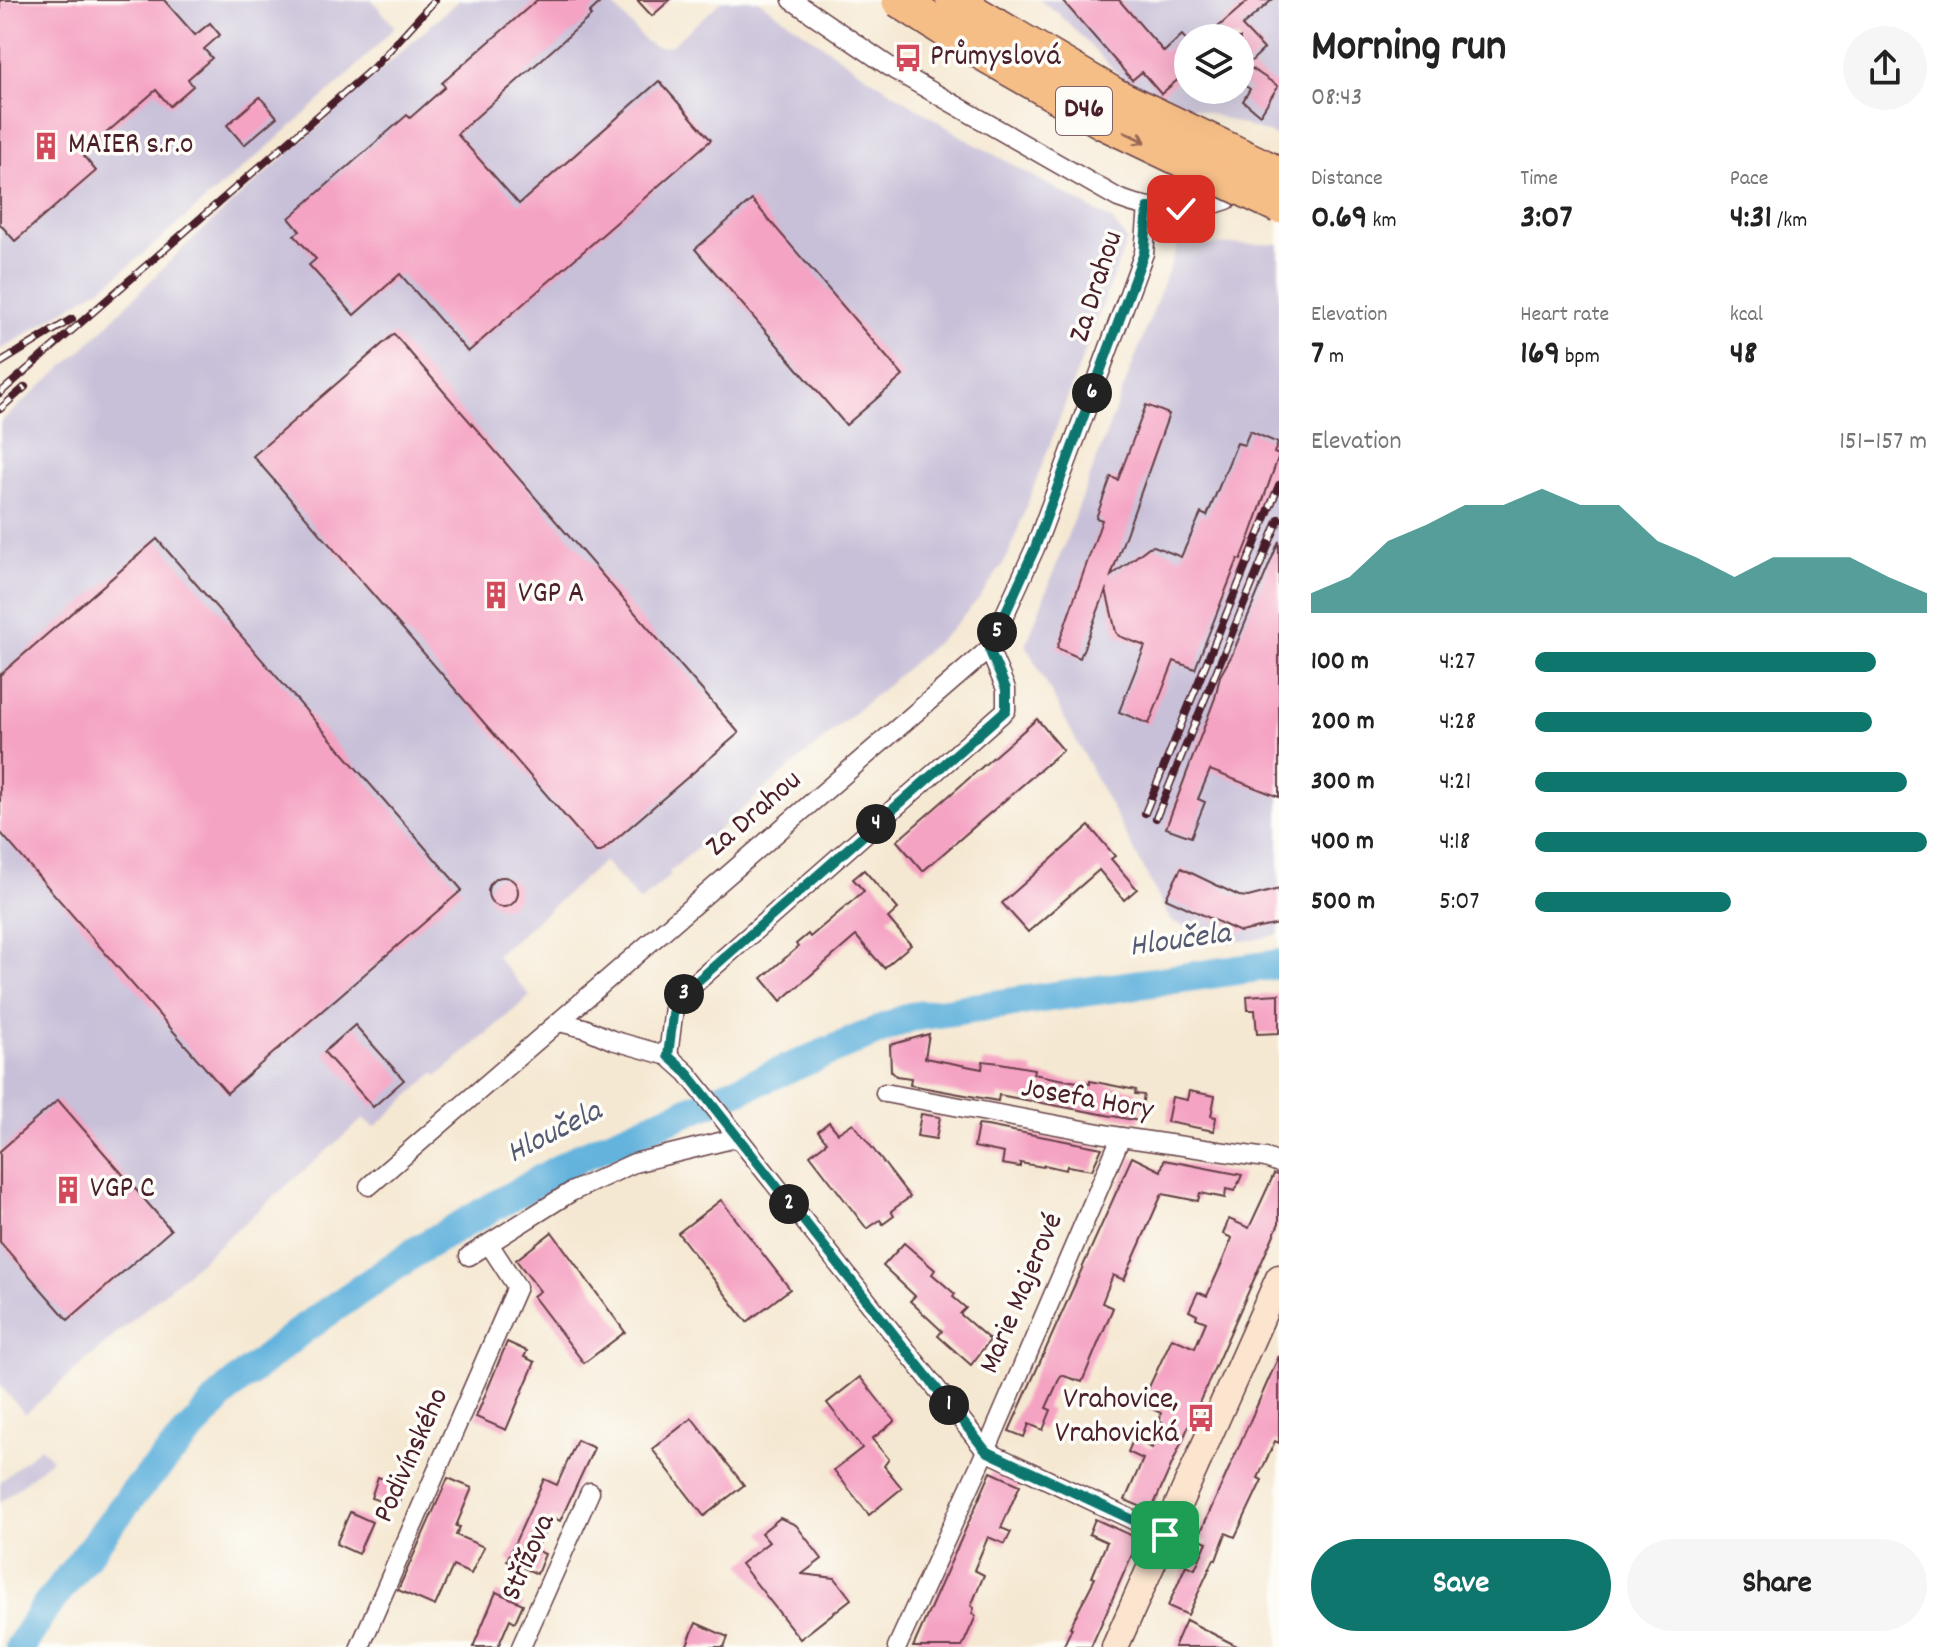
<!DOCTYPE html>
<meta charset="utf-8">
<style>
:root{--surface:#fff;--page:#f6f6f6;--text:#222;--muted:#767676;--accent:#0f766e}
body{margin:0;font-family:Dekko,sans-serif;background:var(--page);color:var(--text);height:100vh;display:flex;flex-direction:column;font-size:30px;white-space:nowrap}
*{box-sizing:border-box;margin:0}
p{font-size:26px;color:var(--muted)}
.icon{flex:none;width:44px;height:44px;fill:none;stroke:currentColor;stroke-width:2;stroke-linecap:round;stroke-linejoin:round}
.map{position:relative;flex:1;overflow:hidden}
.panel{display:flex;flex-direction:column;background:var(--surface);width:680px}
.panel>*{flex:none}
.fabs{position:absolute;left:1174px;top:24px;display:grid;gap:16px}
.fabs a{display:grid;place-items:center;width:80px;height:80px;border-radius:50%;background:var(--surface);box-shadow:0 8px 32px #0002;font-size:40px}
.pin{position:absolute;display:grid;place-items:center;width:68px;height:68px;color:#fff;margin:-34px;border-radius:16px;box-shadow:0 4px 12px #0006}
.km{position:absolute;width:40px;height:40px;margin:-20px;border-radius:50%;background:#222;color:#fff;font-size:22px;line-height:40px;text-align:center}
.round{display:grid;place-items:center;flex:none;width:84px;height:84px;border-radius:42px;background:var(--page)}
.headline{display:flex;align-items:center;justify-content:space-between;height:136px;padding:0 32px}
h1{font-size:44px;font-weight:700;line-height:60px}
.stats{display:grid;grid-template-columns:repeat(3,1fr);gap:12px;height:136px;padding:8px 32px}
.stats div{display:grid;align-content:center}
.stats b{font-size:34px;font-weight:700}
.stats small{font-size:22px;font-weight:400}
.stats p{font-size:22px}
.chart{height:224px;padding:16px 32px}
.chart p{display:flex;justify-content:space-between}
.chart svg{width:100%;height:144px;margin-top:8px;fill:var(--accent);opacity:.7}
.primary-button{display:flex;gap:16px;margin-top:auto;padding:16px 32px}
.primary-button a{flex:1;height:92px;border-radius:48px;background:var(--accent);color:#fff;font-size:32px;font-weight:700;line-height:92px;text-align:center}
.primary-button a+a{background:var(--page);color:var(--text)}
ul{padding:0 32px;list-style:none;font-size:26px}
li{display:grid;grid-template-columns:128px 96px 1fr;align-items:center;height:60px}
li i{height:20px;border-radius:10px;background:var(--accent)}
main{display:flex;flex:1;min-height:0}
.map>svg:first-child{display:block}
</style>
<main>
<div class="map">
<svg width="1279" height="1647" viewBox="0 0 1279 1647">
<rect width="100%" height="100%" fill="#fdfcf7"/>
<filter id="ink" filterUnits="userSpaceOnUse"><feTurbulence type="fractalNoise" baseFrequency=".0125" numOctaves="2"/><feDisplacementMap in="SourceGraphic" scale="16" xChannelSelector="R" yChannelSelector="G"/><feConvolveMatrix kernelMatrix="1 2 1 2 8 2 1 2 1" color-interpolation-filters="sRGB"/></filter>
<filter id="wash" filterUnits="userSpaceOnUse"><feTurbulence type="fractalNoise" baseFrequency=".006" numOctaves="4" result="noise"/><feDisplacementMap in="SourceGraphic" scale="32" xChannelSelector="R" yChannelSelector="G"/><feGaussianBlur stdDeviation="1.8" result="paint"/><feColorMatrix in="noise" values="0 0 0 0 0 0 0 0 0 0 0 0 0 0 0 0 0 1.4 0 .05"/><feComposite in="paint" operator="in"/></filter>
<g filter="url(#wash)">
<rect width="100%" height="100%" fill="#f5e8d2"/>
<g fill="#c8bfd8" fill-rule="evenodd">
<polygon points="0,0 372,0 395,27 347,76 269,146 110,282 0,350"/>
<polygon points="459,0 609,0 645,41 654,46 662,47 672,45 723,0 758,0 862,73 966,139 1112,220 1127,240 1007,558 981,596 950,631 669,872 671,875 640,902 604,861 496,956 530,996 438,1076 434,1073 375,1127 363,1119 25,1414 0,1385 0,422 79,353 185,246"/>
<path d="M1039,0H1279V137L1161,97L1123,79L1058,13ZM1188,38H1240V90H1188Z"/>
<polygon points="1279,244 1279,934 1255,940 1225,942 1171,921 1026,645 1178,245"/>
<polygon points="40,1447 52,1459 0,1503 0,1482"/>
</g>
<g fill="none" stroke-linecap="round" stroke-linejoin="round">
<polyline stroke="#63b3dd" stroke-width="30" points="20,1647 42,1612 134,1493 228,1389 304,1328 421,1248 582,1156 910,1017 1279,964"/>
</g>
<g id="blocks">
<g fill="#f5a3c3">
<polygon points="0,0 164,0 195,35 210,23 220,35 204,49 212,58 188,79 193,86 170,106 156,90 82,154 96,171 15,241 0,224"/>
<polygon points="537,0 603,0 589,13 591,16 457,134 519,204 659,81 711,140 468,352 400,274 354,315 309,265 316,259 294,235 300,231 289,218 407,115 410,118 445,87 442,83"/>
<polygon points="637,0 670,0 652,16"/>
<polygon points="1062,0 1119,0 1164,52 1182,35 1188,42 1188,71 1161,94 1142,72 1132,80"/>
<polygon points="1249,0 1272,0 1242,26 1264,49 1240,72 1240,38 1227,38 1218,27"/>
<polygon points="1251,68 1278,86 1260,115 1243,101 1250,89 1241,83"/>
<polygon points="260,97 277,117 244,145 227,125"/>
<polygon points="752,200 903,376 846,425 695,249"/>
<polygon points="394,334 739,733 601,852 596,852 253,456"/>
<polygon points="1146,405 1169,414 1111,576 1149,547 1154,546 1181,557 1201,513 1207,516 1237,443 1244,445 1250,431 1278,443 1274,453 1279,455 1251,534 1241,560 1238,559 1195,669 1174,661 1149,724 1119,712 1145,646 1119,636 1116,632 1106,590 1080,658 1057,648 1102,520 1096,518 1111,477 1118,480"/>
<polygon points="157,539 462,890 227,1093 0,832 0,675"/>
<polygon points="1279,541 1279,797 1210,770 1198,799 1205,802 1191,837 1166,828 1215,698 1220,676 1232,655"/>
<polygon points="1037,719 1063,750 923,871 897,841"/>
<polygon points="1089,826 1115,856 1111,859 1137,889 1124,900 1099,870 1028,932 1002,903"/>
<polygon points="1181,868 1239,896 1248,897 1279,889 1279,924 1240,932 1166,898"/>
<polygon points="864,870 898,909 888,918 911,945 884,968 856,936 781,1001 762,978 798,947 796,944 808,934 810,937 864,891 853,879"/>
<circle cx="503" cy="892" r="15"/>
<polygon points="1279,994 1279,1033 1257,1034 1255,1010 1248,1010 1247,996"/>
<polygon points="355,1025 404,1080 373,1107 324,1052"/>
<polygon points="929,1034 925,1058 982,1069 983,1061 1000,1063 1034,1069 1033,1074 1059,1079 1090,1084 1090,1081 1136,1090 1135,1094 1144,1095 1139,1121 999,1095 998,1101 910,1085 911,1078 896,1076 891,1071 890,1045"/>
<polygon points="1189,1091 1215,1096 1211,1116 1216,1117 1214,1131 1167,1122 1172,1097 1187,1100"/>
<polygon points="58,1100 171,1230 68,1320 0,1242 0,1151"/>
<polygon points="921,1114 940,1117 936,1139 917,1136"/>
<polygon points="829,1122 838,1133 853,1123 910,1197 891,1211 894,1216 883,1224 880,1220 867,1229 810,1155 827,1142 818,1131"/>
<polygon points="978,1125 987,1126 1102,1148 1092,1170 1067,1166 1066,1170 1044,1165 1043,1167 1020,1163 1020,1167 1002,1164 1004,1153 974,1147"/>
<polygon points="1132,1157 1161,1171 1164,1160 1242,1175 1235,1191 1226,1189 1225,1198 1200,1193 1198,1201 1162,1194 1124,1280 1113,1275 1102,1303 1113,1308 1082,1382 1061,1375 1046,1408 1051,1410 1043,1430 1029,1424 1024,1437 1009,1431"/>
<polygon points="1274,1174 1279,1175 1279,1223 1151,1511 1125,1500 1143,1459 1128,1452 1133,1440 1152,1448 1163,1422 1160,1421 1161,1413 1141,1404 1172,1338 1195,1348 1206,1322 1196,1318 1197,1315 1189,1311 1198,1292 1207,1296 1221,1265 1232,1238 1223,1234 1229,1219 1249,1228"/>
<polygon points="721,1200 790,1289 747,1322 678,1233"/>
<polygon points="552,1232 625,1332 584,1363 533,1296 540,1291 516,1260"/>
<polygon points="904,1243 935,1270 932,1274 955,1294 953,1297 966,1308 960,1314 990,1340 971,1365 938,1336 942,1331 910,1301 915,1296 883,1266"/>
<polygon points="507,1342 527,1351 524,1357 535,1362 506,1430 476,1417"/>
<polygon points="1279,1356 1279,1443 1275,1441 1258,1478 1262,1480 1235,1537 1226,1533 1216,1560 1214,1559 1188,1615 1168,1606 1186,1565 1195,1569 1207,1542 1198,1538"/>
<polygon points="860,1377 895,1421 872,1439 889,1459 884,1466 902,1488 869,1515 834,1470 862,1448 827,1403"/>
<polygon points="692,1418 744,1485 704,1516 652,1449"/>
<polygon points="577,1440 594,1448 560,1521 552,1517 536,1550 545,1554 537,1574 507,1560 544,1479 557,1485"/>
<polygon points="991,1472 1020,1485 1001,1528 1011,1532 1005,1544 988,1537 974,1570 984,1575 971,1606 974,1608 972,1614 976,1616 962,1647 913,1647"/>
<polygon points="378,1477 405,1487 397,1507 371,1498"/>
<polygon points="448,1478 472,1488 456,1526 460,1527 456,1535 484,1547 471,1574 453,1566 435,1606 398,1590"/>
<polygon points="350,1512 372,1522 358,1554 336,1544"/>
<polygon points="780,1518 796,1525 822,1559 802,1574 835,1578 851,1599 800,1639 741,1564 769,1542 761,1533"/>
<polygon points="1095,1519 1139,1539 1091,1647 1063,1647 1072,1628 1070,1627 1095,1578 1092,1577 1107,1542 1089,1534"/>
<polygon points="496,1592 523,1604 515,1622 510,1619 498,1647 473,1647"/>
<polygon points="1186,1620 1239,1647 1174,1647"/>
<polygon points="696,1623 728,1637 724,1647 686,1647"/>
</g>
</g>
</g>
<g filter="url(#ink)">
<use href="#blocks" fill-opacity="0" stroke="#643d44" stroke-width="2"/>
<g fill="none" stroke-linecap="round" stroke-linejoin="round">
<defs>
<g id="street">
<path d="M792,0L896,71L1118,198C1153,212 1192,213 1227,200"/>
<polyline points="559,1022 584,1028 612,1040 668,1056 687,1073 986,1451 1165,1535"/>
<polyline points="668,1056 674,1007 685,992 1006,710 1006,689 989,649 1035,548 1144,253 1148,208"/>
<polyline points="885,1093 1121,1137 1266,1158 1279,1163"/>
<polyline points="369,1186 989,649"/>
<polyline points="469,1256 571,1192 634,1163 736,1138"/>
<polyline points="360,1647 517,1287 489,1244"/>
<polyline points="521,1647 590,1492"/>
<polyline points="897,1647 986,1451 1121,1137"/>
</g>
<polyline id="secondary" points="1115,1647 1279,1278"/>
</defs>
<use href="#street" stroke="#643d44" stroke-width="21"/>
<use href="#secondary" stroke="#643d44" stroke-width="29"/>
<use href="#street" stroke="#fff" stroke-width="18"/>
<use href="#secondary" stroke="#fbe5cf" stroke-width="26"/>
<defs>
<g id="rail">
<polyline points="0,363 72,319"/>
<polyline points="0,393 374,67 435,0"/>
<polyline points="0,409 25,387"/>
<polyline points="1145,813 1279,485"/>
<polyline points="1156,818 1279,519"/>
</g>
</defs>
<use href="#rail" stroke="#4a1f2b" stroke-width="8"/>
<use href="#rail" stroke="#fdfcf7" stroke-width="5" stroke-dasharray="15" stroke-linecap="butt"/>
<defs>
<g id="highway-bridge">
<polyline points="899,0 970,46 1103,122 1279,206"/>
<polyline points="953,0 1114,95 1279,174"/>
</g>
</defs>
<use href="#highway-bridge" stroke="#643d44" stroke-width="37" stroke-linecap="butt"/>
<use href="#highway-bridge" stroke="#f6be87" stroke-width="34"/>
</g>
<defs><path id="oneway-shaft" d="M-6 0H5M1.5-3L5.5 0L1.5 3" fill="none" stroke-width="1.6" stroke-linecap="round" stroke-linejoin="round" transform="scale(2)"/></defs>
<use stroke="#976754" href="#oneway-shaft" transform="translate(1135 137) rotate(26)"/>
</g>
<g fill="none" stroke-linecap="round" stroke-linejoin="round" filter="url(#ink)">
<defs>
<polyline id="route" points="1165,1535 986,1451 687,1073 668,1056 674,1007 685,992 1006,710 1006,689 989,649 1035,548 1144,253 1148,208 1181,209"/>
</defs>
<use href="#route" stroke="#fff" stroke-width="16"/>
<use href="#route" stroke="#0f766e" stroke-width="10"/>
</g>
<defs>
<symbol id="bus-bare" viewBox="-9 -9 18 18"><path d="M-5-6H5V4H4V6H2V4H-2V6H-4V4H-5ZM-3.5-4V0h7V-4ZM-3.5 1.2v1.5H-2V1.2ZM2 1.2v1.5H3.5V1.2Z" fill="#d1495b" stroke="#fdfcf7" stroke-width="2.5" paint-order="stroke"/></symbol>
<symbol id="building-bare" viewBox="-9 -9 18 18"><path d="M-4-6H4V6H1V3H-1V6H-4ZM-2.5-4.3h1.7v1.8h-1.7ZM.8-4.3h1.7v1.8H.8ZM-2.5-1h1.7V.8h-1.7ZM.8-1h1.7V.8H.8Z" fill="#d1495b" stroke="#fdfcf7" stroke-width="2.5" paint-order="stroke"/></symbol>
</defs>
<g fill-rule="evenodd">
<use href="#bus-bare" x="888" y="38" width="40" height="40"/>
<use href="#building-bare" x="26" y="126" width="40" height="40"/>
<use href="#building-bare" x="476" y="575" width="40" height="40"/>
<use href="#building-bare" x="48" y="1170" width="40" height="40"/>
<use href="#bus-bare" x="1181" y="1398" width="40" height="40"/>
</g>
<g text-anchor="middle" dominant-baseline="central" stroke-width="7" stroke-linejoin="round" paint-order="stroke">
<rect fill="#fdfcf7" stroke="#806168" stroke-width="2" x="1056" y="87" width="56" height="48" rx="6"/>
<g font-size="28" font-weight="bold" fill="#4a1f2b">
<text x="1084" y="111">D46</text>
</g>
<g font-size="30" fill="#4a1f2b" stroke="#fdfcf7" text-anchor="start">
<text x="930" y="58">Průmyslová</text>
<text x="68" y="146">MAIER s.r.o</text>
<text x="518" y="595">VGP A</text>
<text x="90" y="1190">VGP C</text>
<text x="1179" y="1401" text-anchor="end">Vrahovice,<tspan x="1179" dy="34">Vrahovická</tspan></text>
</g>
<g font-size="30" fill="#4a1f2b" stroke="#fdfcf7">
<text transform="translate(1098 287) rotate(-72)">Za Drahou</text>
<text transform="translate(755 815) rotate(-41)">Za Drahou</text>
<text transform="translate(1087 1101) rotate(10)">Josefa Hory</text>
<text transform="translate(1023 1294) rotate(-67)">Marie Majerové</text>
<text transform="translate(413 1456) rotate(-66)">Podivínského</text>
<text transform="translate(530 1558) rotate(-66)">Střížova</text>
</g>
<g font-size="32" font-style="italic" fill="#545a72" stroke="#fdfcf7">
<text transform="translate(1180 942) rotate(-8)">Hloučela</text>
<text transform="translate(555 1134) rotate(-27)">Hloučela</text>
</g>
</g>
</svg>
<div class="fabs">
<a><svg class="icon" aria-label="layers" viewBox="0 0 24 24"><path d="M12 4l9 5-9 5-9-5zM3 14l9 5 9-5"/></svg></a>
</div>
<div class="pin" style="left:1165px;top:1535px;background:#1e9e55"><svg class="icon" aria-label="arrive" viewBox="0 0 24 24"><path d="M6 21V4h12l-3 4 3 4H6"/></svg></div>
<div class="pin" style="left:1181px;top:209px;background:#d93025"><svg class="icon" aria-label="check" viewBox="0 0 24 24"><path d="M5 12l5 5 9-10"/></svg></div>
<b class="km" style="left:949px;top:1405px">1</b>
<b class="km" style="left:789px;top:1204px">2</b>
<b class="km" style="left:684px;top:994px">3</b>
<b class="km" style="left:876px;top:824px">4</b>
<b class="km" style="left:997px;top:632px">5</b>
<b class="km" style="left:1092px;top:393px">6</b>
</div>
<section class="panel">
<div class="headline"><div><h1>Morning run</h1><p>08:43</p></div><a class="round"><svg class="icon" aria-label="share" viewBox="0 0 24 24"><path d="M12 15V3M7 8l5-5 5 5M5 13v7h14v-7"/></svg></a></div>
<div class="stats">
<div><p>Distance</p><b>0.69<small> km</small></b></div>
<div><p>Time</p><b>3:07</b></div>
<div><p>Pace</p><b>4:31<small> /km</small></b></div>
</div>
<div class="stats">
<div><p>Elevation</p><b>7<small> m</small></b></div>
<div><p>Heart rate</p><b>169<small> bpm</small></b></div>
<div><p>kcal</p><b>48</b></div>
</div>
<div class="chart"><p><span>Elevation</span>151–157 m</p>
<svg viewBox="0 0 160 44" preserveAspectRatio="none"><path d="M0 44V38L10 33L20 22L30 17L40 11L50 11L60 6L70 11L80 11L90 22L100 27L110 33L120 27L130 27L140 27L150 33L160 38V44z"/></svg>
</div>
<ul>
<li><b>100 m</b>4:27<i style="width:87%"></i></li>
<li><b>200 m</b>4:28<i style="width:86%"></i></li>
<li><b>300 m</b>4:21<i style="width:95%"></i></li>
<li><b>400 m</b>4:18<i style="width:100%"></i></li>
<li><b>500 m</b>5:07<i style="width:50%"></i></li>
</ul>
<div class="primary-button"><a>Save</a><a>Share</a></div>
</section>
</main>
